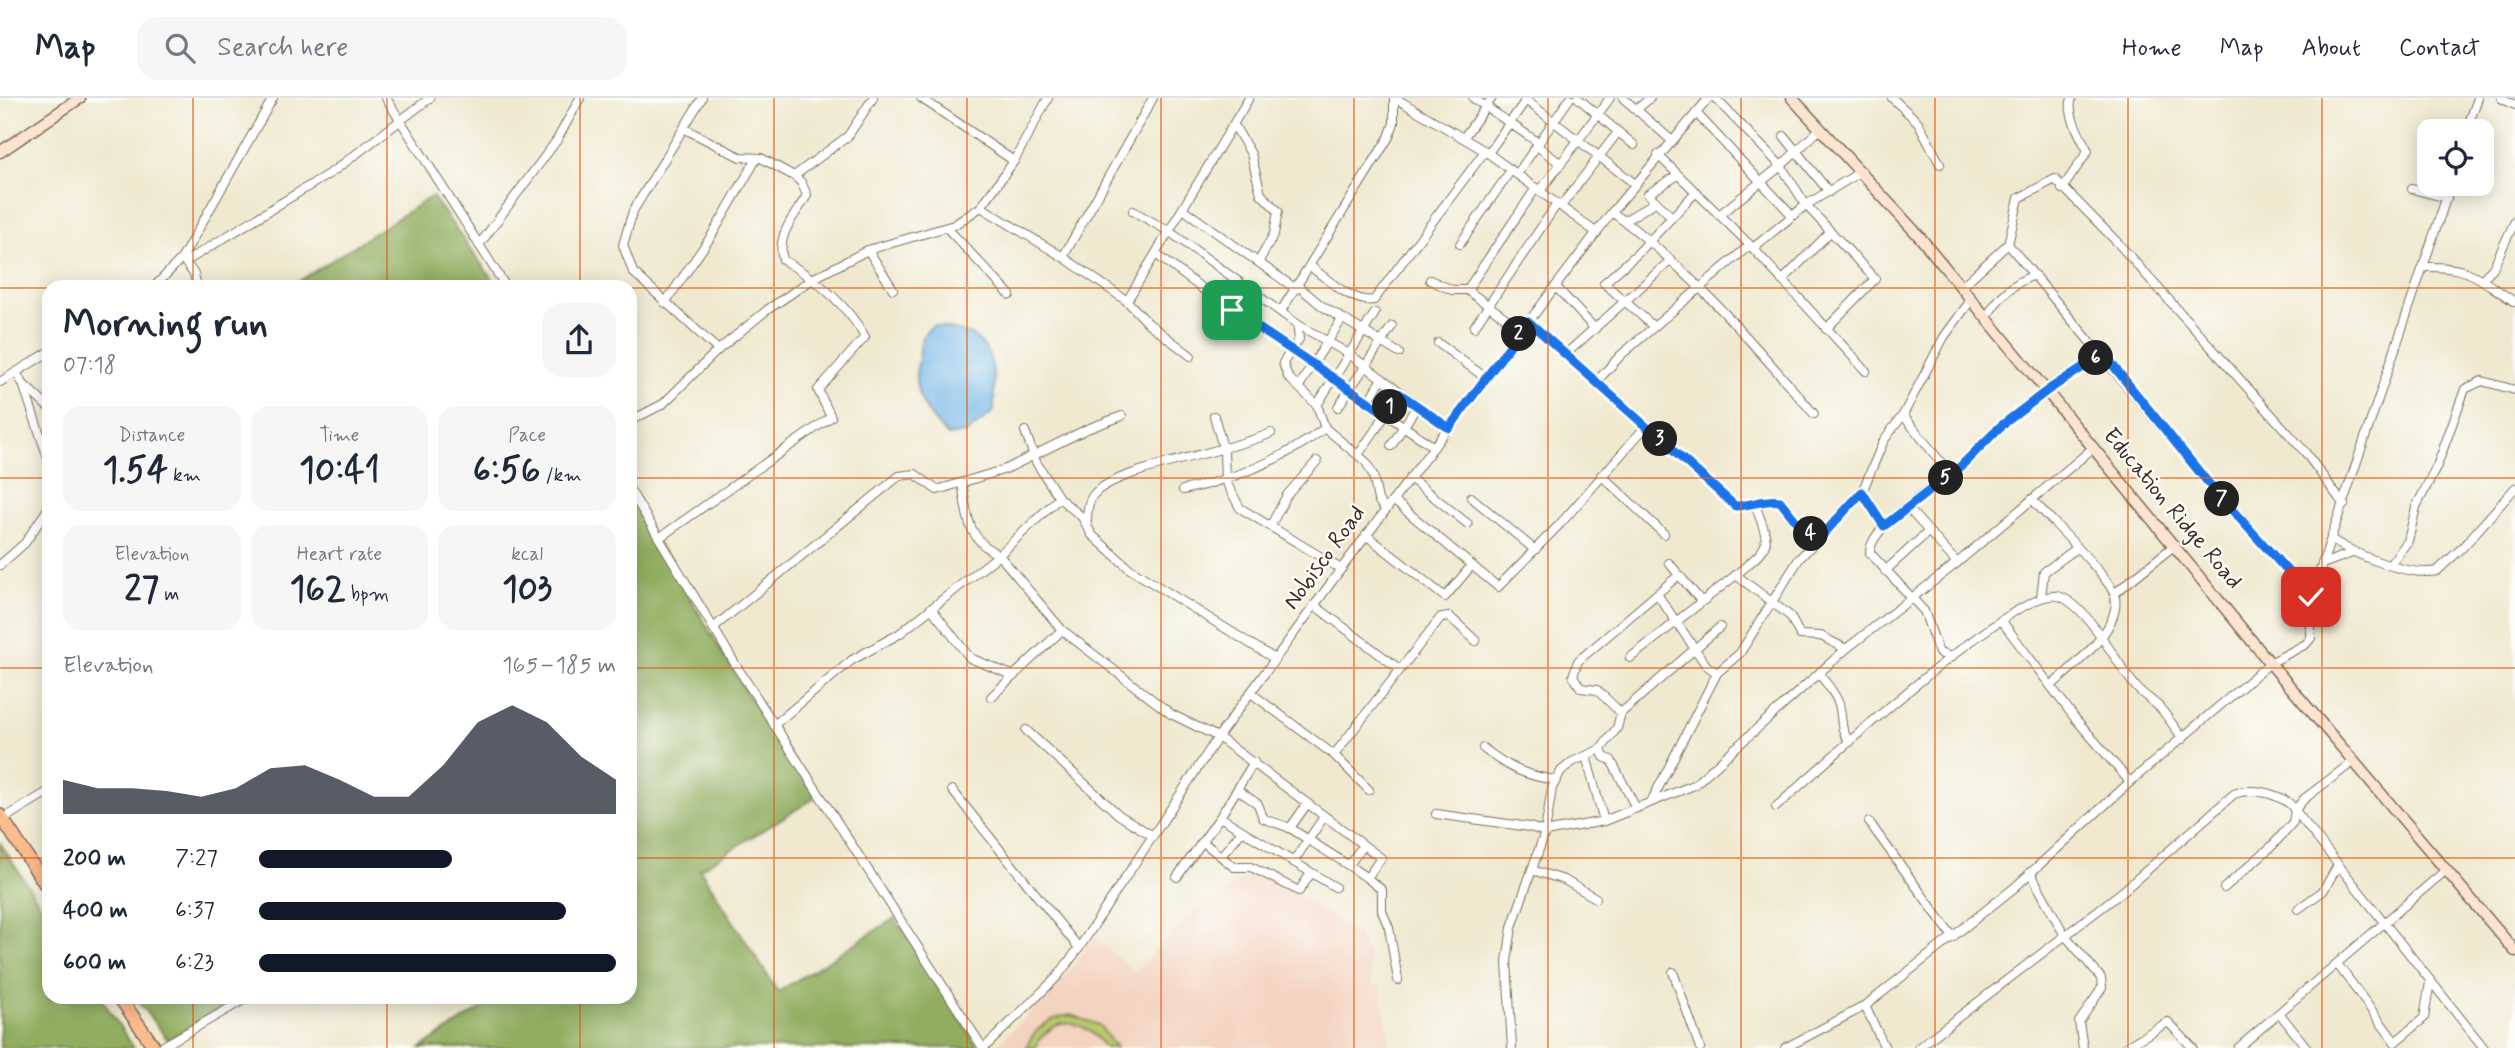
<!DOCTYPE html>
<meta charset="utf-8">
<style>
:root{--surface:#fff;--page:#f6f6f7;--text:#1f2937;--muted:#747a83;--line:#e0e1e3;--accent:#111827}
body{margin:0;font-family:Mynerve,sans-serif;background:var(--page);color:var(--text);height:100vh;display:flex;flex-direction:column;font-size:26px;white-space:nowrap}
*{box-sizing:border-box;margin:0}
p{font-size:23px;color:var(--muted)}
.icon{flex:none;width:38px;height:38px;fill:none;stroke:currentColor;stroke-width:2;stroke-linecap:round;stroke-linejoin:round}
.map{position:relative;flex:1;overflow:hidden}
.side{position:absolute;left:42px;top:182px;width:595px;height:724px;display:flex;flex-direction:column;background:var(--surface);border-radius:21px;box-shadow:0 4px 18px #0003}
.side>*{flex:none}
.fabs{position:absolute;left:2417px;top:21px;display:grid;gap:14px}
.fabs a{display:grid;place-items:center;width:77px;height:77px;border-radius:14px;background:var(--surface);box-shadow:0 4px 18px #0003;font-size:35px}
.pin{position:absolute;display:grid;place-items:center;width:60px;height:60px;color:#fff;margin:-30px;border-radius:14px;box-shadow:0 4px 10px #0006}
.km{position:absolute;width:35px;height:35px;margin:-18px;border-radius:50%;background:#222;color:#fff;font-size:19px;line-height:35px;text-align:center}
.round{display:grid;place-items:center;flex:none;width:74px;height:74px;border-radius:21px;background:var(--page)}
.headline{display:flex;align-items:center;justify-content:space-between;height:119px;padding:0 21px}
h1{font-size:38px;font-weight:700;line-height:52px}
.figures{display:grid;grid-template-columns:repeat(3,1fr);gap:10px;height:119px;padding:7px 21px}
.figures div{display:grid;align-content:center;border-radius:18px;background:var(--page);text-align:center}
.figures b{font-size:35px;font-weight:700}
.figures small{font-size:19px;font-weight:400}
.figures p{font-size:19px}
.chart{height:196px;padding:14px 21px}
.chart p{display:flex;justify-content:space-between}
.chart svg{width:100%;height:126px;margin-top:7px;fill:var(--accent);opacity:.7}
ul{padding:0 21px;list-style:none;font-size:23px}
li{display:grid;grid-template-columns:112px 84px 1fr;align-items:center;height:52px}
li i{height:18px;border-radius:9px;background:var(--accent)}
header{display:flex;align-items:center;gap:42px;box-sizing:border-box;height:98px;padding:0 35px;background:var(--surface);border-bottom:2px solid var(--line)}
header strong{font-size:33px}
nav{display:flex;gap:38px;margin-inline-start:auto;font-size:24px}
.search{width:490px;height:63px;background:var(--page);display:flex;align-items:center;gap:18px;box-sizing:border-box;padding:0 24px;border-radius:21px;color:var(--muted);font-size:26px}
.map>svg:first-child{display:block}
</style>
<header>
<strong>Map</strong>
<div class="search"><svg class="icon" aria-label="search" viewBox="0 0 24 24"><circle cx="10" cy="10" r="6"/><path d="M15 15l6 6"/></svg>Search here</div>
<nav><a>Home</a><a>Map</a><a>About</a><a>Contact</a></nav>
</header>
<div class="map">
<svg width="2515" height="950" viewBox="0 0 2515 950">
<rect width="100%" height="100%" fill="#fdfcf7"/>
<filter id="ink" filterUnits="userSpaceOnUse"><feTurbulence type="fractalNoise" baseFrequency=".0143" numOctaves="2"/><feDisplacementMap in="SourceGraphic" scale="14" xChannelSelector="R" yChannelSelector="G"/><feConvolveMatrix kernelMatrix="1 2 1 2 8 2 1 2 1" color-interpolation-filters="sRGB"/></filter>
<filter id="wash" filterUnits="userSpaceOnUse"><feTurbulence type="fractalNoise" baseFrequency=".00686" numOctaves="4" result="noise"/><feDisplacementMap in="SourceGraphic" scale="28" xChannelSelector="R" yChannelSelector="G"/><feGaussianBlur stdDeviation="1.57" result="paint"/><feColorMatrix in="noise" values="0 0 0 0 0 0 0 0 0 0 0 0 0 0 0 0 0 1.4 0 .05"/><feComposite in="paint" operator="in"/></filter>
<g filter="url(#wash)">
<rect width="100%" height="100%" fill="#f0e9d0"/>
<polygon fill="#f4d3c0" points="1254,773 1297,794 1353,835 1357,833 1367,854 1373,888 1381,887 1390,950 995,950 1075,866 1093,838 1135,875 1186,820"/>
<path fill="#b7ca6e" stroke="#797a46" stroke-width="2" d="M1071,917L1099,927L1116,950H1105C1085,921 1054,914 1035,950H1026C1035,929 1049,920 1071,917Z"/>
<g fill="#91ae61" stroke="#666c40" stroke-width="2">
<polygon points="432,98 498,189 290,189"/>
<polygon points="630,399 746,594 818,698 700,771 778,894 895,820 979,950 421,950 497,900 630,900"/>
<polygon points="0,745 49,820 49,900 101,900 134,950 0,950"/>
<polygon points="135,900 239,900 168,942"/>
</g>
<path fill="#73b8e9" stroke="#577184" stroke-width="2" d="M934,227C945,231 963,233 971,237C998,252 994,288 994,313L967,335L948,338C933,323 914,299 916,276C916,270 919,265 919,260C921,243 920,237 934,227Z"/>
</g>
<g filter="url(#ink)">
<g fill="none" stroke-linecap="round" stroke-linejoin="round">
<defs>
<g id="minor">
<polyline points="386,0 506,189"/>
<polyline points="702,0 633,113 623,147 633,174 718,252"/>
<polyline points="921,0 1014,63"/>
<polyline points="1395,0 1485,53 1597,135"/>
<polyline points="1473,0 1539,45"/>
<polyline points="1523,0 1635,86"/>
<polyline points="1578,0 1634,47"/>
<polyline points="1623,0 1671,42"/>
<polyline points="1715,0 1781,68 1806,107 1875,181 1826,231"/>
<polyline points="1892,0 1918,24 1940,66"/>
<polyline points="2501,0 2515,7"/>
<polyline points="1636,12 1650,0"/>
<polyline points="1696,15 1792,117"/>
<polyline points="1234,27 1251,56 1261,96 1278,113 1274,136 1259,163"/>
<polyline points="2466,33 2478,0"/>
<polyline points="1784,38 1829,94"/>
<polyline points="1464,39 1492,0"/>
<polyline points="1537,48 1561,66"/>
<polyline points="1488,55 1526,2"/>
<polyline points="1658,57 1750,147 1866,273"/>
<polyline points="1517,76 1570,0"/>
<polyline points="794,78 848,38 873,0"/>
<path d="M2062,91L2088,53C2081,39 2066,16 2072,0"/>
<polyline points="2412,91 2447,100"/>
<polyline points="1540,93 1610,0"/>
<polyline points="1561,108 1618,34"/>
<polyline points="981,109 1063,159 1127,203 1148,225 1191,258"/>
<polyline points="1133,113 1170,134 1297,226 1299,241 1283,265 1288,279 1317,307 1325,330 1366,364 1373,377 1378,402 1385,411"/>
<polyline points="1187,114 1296,191"/>
<path d="M1612,114C1689,170 1752,244 1814,316"/>
<polyline points="1719,117 1781,68 1821,30"/>
<polyline points="1672,119 1648,96 1678,77"/>
<polyline points="1626,122 1652,106"/>
<polyline points="947,130 1010,197"/>
<polyline points="1460,146 1511,72"/>
<polyline points="2008,146 2214,392 2311,499"/>
<polyline points="479,147 557,42 580,0"/>
<polyline points="1753,150 1806,107 1862,73"/>
<polyline points="868,152 893,191"/>
<polyline points="1157,157 1215,200 1434,349"/>
<polyline points="1063,159 1153,0"/>
<polyline points="182,160 194,176 197,189"/>
<polyline points="185,164 335,72 430,0"/>
<path d="M1310,168C1326,180 1353,206 1374,202L1485,53"/>
<path d="M2424,169C2473,168 2477,180 2515,204"/>
<polyline points="2483,180 2493,170 2515,123"/>
<polyline points="1430,182 1452,192 1467,192 1522,232"/>
<polyline points="1782,183 1830,134"/>
<polyline points="1298,188 1322,208 1399,255"/>
<polyline points="154,189 182,160 273,0"/>
<polyline points="1961,189 2008,146 2019,100 2055,81 2116,143 2305,354 2344,407"/>
<polyline points="1558,191 1595,231"/>
<polyline points="1467,192 1536,90"/>
<polyline points="1127,203 1249,0"/>
<polyline points="665,205 712,137 757,60"/>
<polyline points="1281,213 1389,39 1394,25 1394,0"/>
<path d="M1986,220C1997,201 2013,184 2035,177"/>
<polyline points="1297,226 1349,256 1449,330"/>
<polyline points="1653,228 1604,185 1637,156 1696,94"/>
<polyline points="1474,229 1557,106"/>
<polyline points="1438,245 1486,280"/>
<polyline points="1567,255 1671,162"/>
<polyline points="16,274 23,286 49,310"/>
<polyline points="1597,283 1621,257 1750,147"/>
<polyline points="0,284 49,254"/>
<polyline points="1301,285 1342,221"/>
<polyline points="23,286 49,363"/>
<polyline points="1368,304 1381,282"/>
<polyline points="1317,307 1375,215"/>
<polyline points="1338,309 1392,228"/>
<polyline points="1903,317 1951,377"/>
<polyline points="1214,318 1224,353 1225,382 1240,410 1341,471"/>
<polyline points="630,323 663,306 718,252 767,212 814,180 868,152 954,127 981,109 1014,63 1048,0"/>
<path d="M1646,328L1735,408C1751,407 1765,400 1780,403L1796,423L1818,441"/>
<polyline points="1025,333 1036,364 1059,400 1082,419 1092,437 1130,471 1275,561"/>
<polyline points="1391,348 1417,308"/>
<polyline points="1358,357 1400,296"/>
<polyline points="1601,377 1664,436"/>
<polyline points="1410,380 1468,426"/>
<path d="M962,384C967,416 966,441 999,457L1059,400"/>
<polyline points="630,392 737,569 983,950"/>
<path d="M1183,392C1235,381 1283,362 1325,330"/>
<polyline points="1862,394 1884,428"/>
<polyline points="1471,399 1535,452"/>
<path d="M2032,401C2047,419 2113,482 2115,499C2121,532 2072,569 2051,588"/>
<polyline points="1393,402 1498,489 1561,425 1646,328 1528,223"/>
<polyline points="1907,409 1957,465"/>
<path d="M1087,427C1087,417 1087,404 1094,396C1116,370 1230,354 1271,335"/>
<polyline points="1271,427 1287,397 1317,363"/>
<polyline points="1366,437 1445,499 1472,467"/>
<path d="M659,440L831,319L818,292L865,239C846,205 816,181 783,162C776,135 795,119 807,97L801,84L794,78L761,60L740,59L685,31"/>
<path d="M2332,442C2356,457 2409,479 2437,473L2462,450L2515,390"/>
<polyline points="1669,465 1701,503"/>
<polyline points="2391,465 2408,443 2416,409 2437,368 2465,291 2482,283 2515,292"/>
<polyline points="2322,466 2352,455"/>
<polyline points="0,467 25,445 49,409"/>
<polyline points="1885,473 1928,434"/>
<path d="M1736,477C1771,446 1772,451 1755,407"/>
<polyline points="2115,495 2175,447"/>
<polyline points="1657,496 1706,567 1717,575"/>
<polyline points="2041,499 2044,474 2077,450"/>
<polyline points="1314,507 1398,570"/>
<polyline points="931,510 970,560 1014,578"/>
<polyline points="2001,522 2074,619 2130,684"/>
<polyline points="713,530 899,378 915,376 937,392 1006,371 1087,331 1122,318"/>
<path d="M1952,559L1939,555L1924,513L1870,455C1869,428 1933,391 1953,375C1971,360 1985,341 2003,326C2033,301 2066,277 2100,258"/>
<polyline points="1630,560 1736,477 1790,518 1800,537 1821,538 1846,551"/>
<path d="M1820,577C1827,586 1835,595 1839,606C1843,621 1839,631 1850,644"/>
<polyline points="1251,595 1334,657 1369,692"/>
<polyline points="991,599 1062,532"/>
<polyline points="1621,615 1720,529"/>
<polyline points="774,627 852,562 899,536 999,457 1062,532 1171,616 1218,639 1381,760 1367,780 1382,792 1382,813 1389,830 1398,882"/>
<polyline points="1026,632 1119,717 1153,738"/>
<path d="M1483,650C1507,669 1525,678 1556,682"/>
<polyline points="1334,657 1441,519 1450,519 1476,543"/>
<polyline points="1586,658 1604,723"/>
<polyline points="952,692 1079,850"/>
<path d="M1238,692L1258,706L1263,720C1272,725 1284,726 1293,732C1318,748 1343,763 1367,780"/>
<polyline points="1651,704 1717,575 1740,555 1799,461 1862,394 1884,342 1903,317 1944,239 1971,202"/>
<path d="M1776,709C1815,674 2017,488 2058,498C2088,506 2117,568 2137,590C2144,598 2154,603 2161,611C2169,621 2176,631 2183,641"/>
<polyline points="1636,710 1611,662 1604,659 1601,651 1617,630 1621,615 1597,592 1581,590 1573,578 1578,563 1679,477"/>
<polyline points="1436,716 1530,729 1545,734 1604,723 1694,687 1846,551 1957,465 2093,350"/>
<polyline points="1220,719 1335,789"/>
<polyline points="3,721 49,693"/>
<polyline points="1869,724 1953,839"/>
<polyline points="1290,730 1307,706"/>
<polyline points="1203,744 1234,769 1251,769 1299,793 1311,775"/>
<polyline points="1222,757 1242,733"/>
<polyline points="1293,764 1324,719"/>
<polyline points="1349,767 1363,747"/>
<polyline points="1532,772 1564,782 1596,800"/>
<polyline points="2030,774 2064,836 2101,880 2102,890 2079,924 2083,950"/>
<polyline points="1177,779 1220,719 1254,664"/>
<polyline points="2224,790 2273,747 2293,724 2295,712 2304,701 2354,663"/>
<polyline points="2298,811 2323,793 2338,767"/>
<polyline points="2338,867 2395,944 2424,920 2430,884"/>
<polyline points="1673,874 1700,950"/>
<polyline points="1865,908 1885,950"/>
<polyline points="2280,916 2307,950"/>
<polyline points="160,950 247,900"/>
<polyline points="984,950 1057,879 1079,850 1218,639 1341,471 1612,114 1709,0"/>
<polyline points="1512,950 1507,863 1512,829 1545,734 1552,690 1561,673 1572,664 1601,651"/>
<polyline points="1785,950 1865,908 2014,790 2130,684 2270,565 2306,546 2311,540 2311,499 2451,86"/>
<path d="M1918,950L2122,794L2234,696C2250,689 2276,695 2290,706L2484,950"/>
<polyline points="2124,950 2168,924 2193,950"/>
<polyline points="2238,950 2446,772"/>
</g>
<g id="secondary">
<polyline points="1792,0 1919,138 2270,565 2515,853"/>
<polyline points="0,54 80,0"/>
</g>
<g id="trunk">
<polyline points="0,717 49,792"/>
<polyline points="120,900 155,950"/>
</g>
</defs>
<use href="#minor" stroke="#7a6d5c" stroke-width="10"/>
<use href="#secondary" stroke="#7a6d5c" stroke-width="13"/>
<use href="#trunk" stroke="#7a6d5c" stroke-width="15"/>
<use href="#minor" stroke="#fff" stroke-width="8"/>
<use href="#secondary" stroke="#fde4d1" stroke-width="10"/>
<use href="#trunk" stroke="#fbbb8c" stroke-width="12"/>
</g>
</g>
<g fill="none" stroke-linecap="round" stroke-linejoin="round" filter="url(#ink)">
<defs>
<path id="route" d="M1232,212L1385,315L1400,296L1449,330L1528,223L1735,408C1751,408 1765,400 1780,403L1796,423L1818,442L1862,394L1884,428L1961,368L2002,327L2048,292L2100,258L2111,265L2214,392L2311,499"/>
</defs>
<use href="#route" stroke="#fff" stroke-width="14"/>
<use href="#route" stroke="#1a73e8" stroke-width="9"/>
</g>
<path fill="none" stroke="#df570d" stroke-width="2" stroke-opacity="0.55" d="M193,0V189M387,0V189M580,0V189M774,0V950M967,0V950M1161,0V950M1354,0V950M1548,0V950M1741,0V950M1935,0V950M2128,0V950M2322,0V950M0,190H49M630,190H2515M0,380H49M630,380H2515M0,570H49M630,570H2515M0,760H49M630,760H2515M193,900V950M387,900V950M580,900V950"/>
<g text-anchor="middle" dominant-baseline="central" stroke-width="5" stroke-linejoin="round" paint-order="stroke">
<g font-size="23" fill="#3b2a1e" stroke="#fdfcf7">
<text transform="translate(2172 411) rotate(50)">Education Ridge Road</text>
<text transform="translate(1325 460) rotate(-54)">Nobisco Road</text>
</g>
</g>
</svg>
<div class="fabs">
<a><svg class="icon" aria-label="locate" viewBox="0 0 24 24"><circle cx="12" cy="12" r="6"/><path d="M12 2v4M12 18v4M2 12h4M18 12h4"/></svg></a>
</div>
<div class="pin" style="left:1232px;top:212px;background:#1e9e55"><svg class="icon" aria-label="arrive" viewBox="0 0 24 24"><path d="M6 21V4h12l-3 4 3 4H6"/></svg></div>
<div class="pin" style="left:2311px;top:499px;background:#d93025"><svg class="icon" aria-label="check" viewBox="0 0 24 24"><path d="M5 12l5 5 9-10"/></svg></div>
<b class="km" style="left:1390px;top:309px">1</b>
<b class="km" style="left:1519px;top:236px">2</b>
<b class="km" style="left:1660px;top:341px">3</b>
<b class="km" style="left:1811px;top:436px">4</b>
<b class="km" style="left:1946px;top:380px">5</b>
<b class="km" style="left:2096px;top:260px">6</b>
<b class="km" style="left:2222px;top:401px">7</b>
<section class="side">
<div class="headline"><div><h1>Morning run</h1><p>07:18</p></div><a class="round"><svg class="icon" aria-label="share" viewBox="0 0 24 24"><path d="M12 15V3M7 8l5-5 5 5M5 13v7h14v-7"/></svg></a></div>
<div class="figures">
<div><p>Distance</p><b>1.54<small> km</small></b></div>
<div><p>Time</p><b>10:41</b></div>
<div><p>Pace</p><b>6:56<small> /km</small></b></div>
</div>
<div class="figures">
<div><p>Elevation</p><b>27<small> m</small></b></div>
<div><p>Heart rate</p><b>162<small> bpm</small></b></div>
<div><p>kcal</p><b>103</b></div>
</div>
<div class="chart"><p><span>Elevation</span>165–185 m</p>
<svg viewBox="0 0 160 44" preserveAspectRatio="none"><path d="M0 44V32L10 35L20 35L30 36L40 38L50 35L60 28L70 27L80 32L90 38L100 38L110 27L120 12L130 6L140 12L150 24L160 32V44z"/></svg>
</div>
<ul>
<li><b>200 m</b>7:27<i style="width:54%"></i></li>
<li><b>400 m</b>6:37<i style="width:86%"></i></li>
<li><b>600 m</b>6:23<i style="width:100%"></i></li>
</ul>
</section>
</div>
